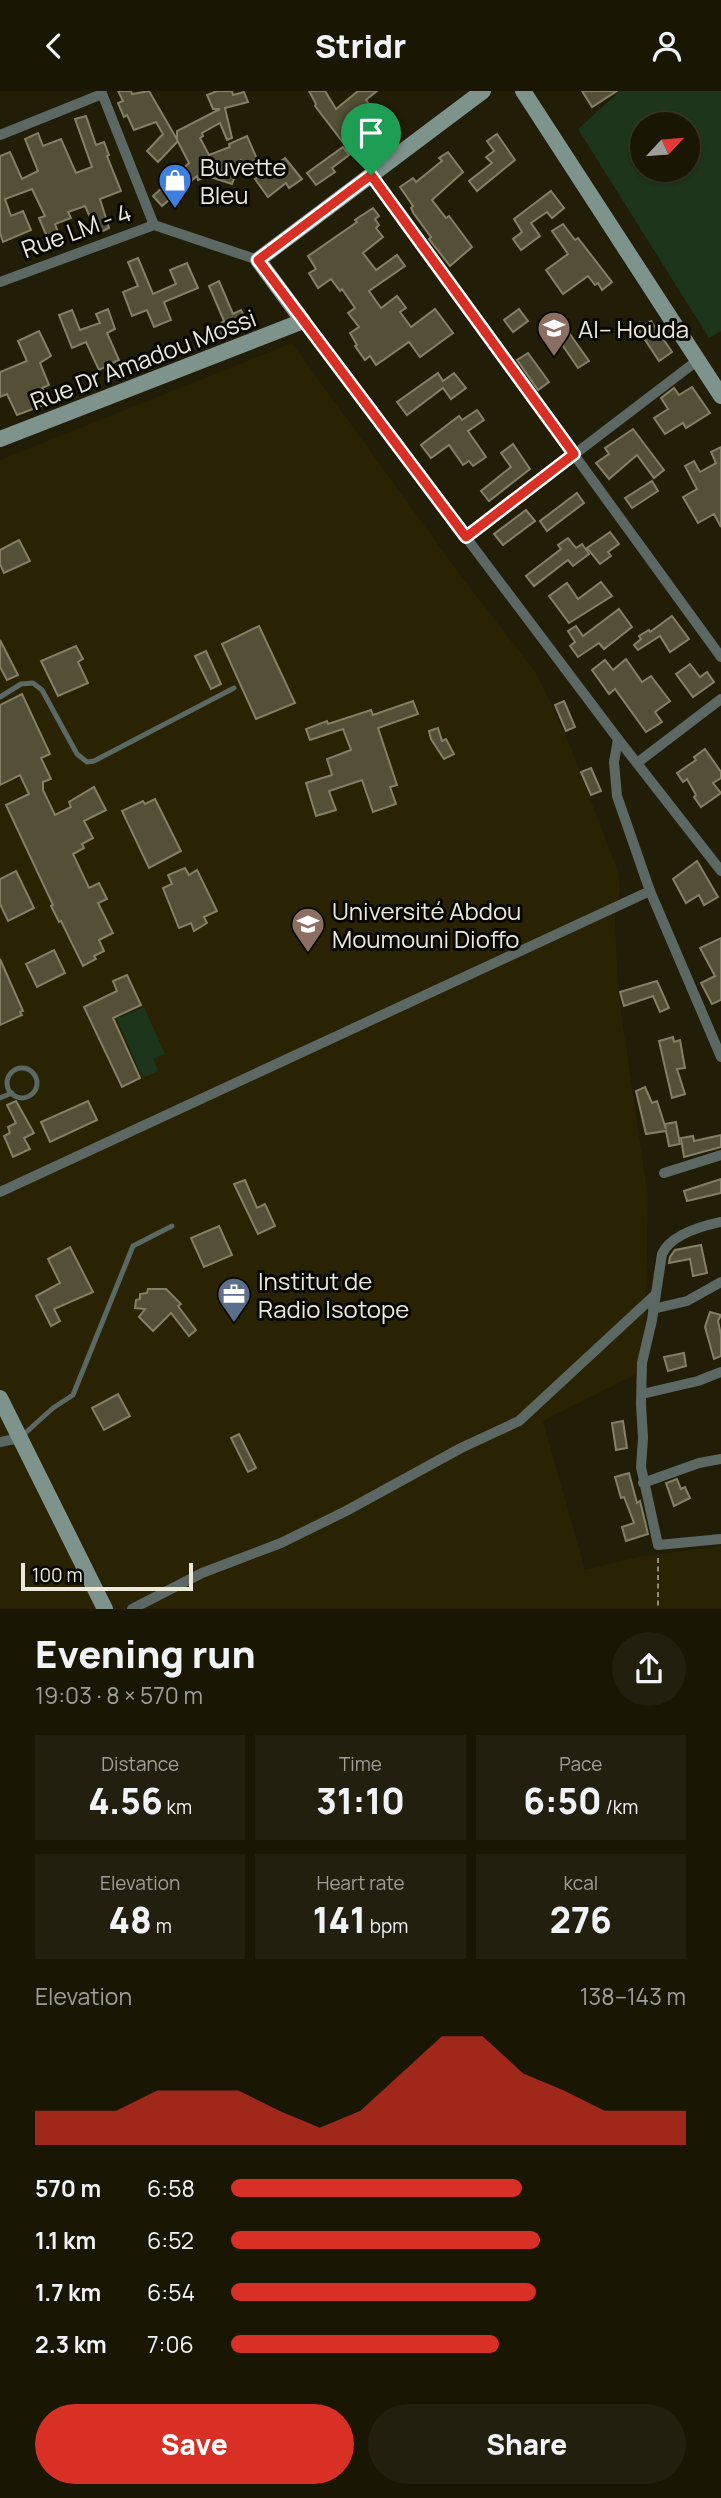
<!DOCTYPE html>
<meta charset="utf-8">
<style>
:root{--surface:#191604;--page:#221f0e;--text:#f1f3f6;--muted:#9f9f9a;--line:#373526;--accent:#d93025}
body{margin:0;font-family:Manrope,sans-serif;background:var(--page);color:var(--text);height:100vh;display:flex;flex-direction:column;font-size:26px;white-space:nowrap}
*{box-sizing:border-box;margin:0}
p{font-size:23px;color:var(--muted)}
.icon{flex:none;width:38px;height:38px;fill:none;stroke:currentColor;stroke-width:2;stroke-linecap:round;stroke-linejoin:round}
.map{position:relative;height:1518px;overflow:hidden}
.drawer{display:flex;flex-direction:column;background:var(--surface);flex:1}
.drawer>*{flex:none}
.needle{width:46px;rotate:64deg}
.buttons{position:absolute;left:630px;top:21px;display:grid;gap:14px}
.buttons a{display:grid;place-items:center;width:70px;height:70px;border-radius:50%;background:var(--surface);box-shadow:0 2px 5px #0004,0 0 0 2px var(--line);font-size:35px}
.scale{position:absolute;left:21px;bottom:18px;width:172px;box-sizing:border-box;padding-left:7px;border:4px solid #ece9db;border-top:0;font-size:19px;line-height:24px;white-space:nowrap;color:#ece9db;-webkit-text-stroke:5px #090702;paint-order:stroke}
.pin{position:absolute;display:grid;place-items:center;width:60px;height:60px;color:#fff;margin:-72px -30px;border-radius:50% 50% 50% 0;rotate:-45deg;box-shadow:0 0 7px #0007}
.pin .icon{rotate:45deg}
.round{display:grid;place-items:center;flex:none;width:74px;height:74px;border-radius:37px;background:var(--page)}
.overview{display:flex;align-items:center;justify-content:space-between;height:119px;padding:0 35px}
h1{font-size:38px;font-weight:800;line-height:52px}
.figures{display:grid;grid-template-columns:repeat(3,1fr);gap:10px;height:119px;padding:7px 35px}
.figures div{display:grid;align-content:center;border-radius:0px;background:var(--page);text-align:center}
.figures b{font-size:35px;font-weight:800}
.figures small{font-size:19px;font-weight:400}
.figures p{font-size:19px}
.chart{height:196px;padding:14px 35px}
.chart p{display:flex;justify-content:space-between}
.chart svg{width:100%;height:126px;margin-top:7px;fill:var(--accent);opacity:.7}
.action{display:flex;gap:14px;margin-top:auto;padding:14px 35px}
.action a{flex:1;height:80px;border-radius:42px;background:var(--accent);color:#fff;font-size:28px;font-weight:800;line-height:80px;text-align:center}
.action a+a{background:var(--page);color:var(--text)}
ul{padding:0 35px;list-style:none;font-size:23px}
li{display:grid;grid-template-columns:112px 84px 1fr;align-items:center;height:52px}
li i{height:18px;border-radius:9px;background:var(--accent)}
header{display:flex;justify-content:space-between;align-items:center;height:91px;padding:0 35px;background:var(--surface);font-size:32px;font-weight:800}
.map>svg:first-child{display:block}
</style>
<header><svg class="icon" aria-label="back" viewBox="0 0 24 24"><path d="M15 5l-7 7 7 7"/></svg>Stridr<svg class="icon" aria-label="person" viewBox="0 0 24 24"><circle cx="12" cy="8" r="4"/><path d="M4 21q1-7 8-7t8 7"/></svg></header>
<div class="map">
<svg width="721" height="1518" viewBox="0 0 721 1518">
<rect width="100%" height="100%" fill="#211d06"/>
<polygon fill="#292304" points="292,252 458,481 536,582 565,642 618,780 620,797 615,827 618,900 648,1106 646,1228 636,1283 543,1330 585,1479 638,1466 721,1455 721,1518 0,1518 0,369"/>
<g fill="#1d351a" fill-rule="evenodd">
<path d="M620,0H721V240L709,247L578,38ZM688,33V79H642V33Z"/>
<polygon points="109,911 114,913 121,926 144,916 165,963 153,968 158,980 143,987"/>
</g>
<g fill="#544f37" stroke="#847f65" stroke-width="2">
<polygon points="118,0 131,0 132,3 149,0 178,50 158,71 147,60 163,43 156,31 134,39 127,24 124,26 118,12 123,10"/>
<polygon points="217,0 232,0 233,4 244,1 248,11 225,17 232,47 227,49 220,32 202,42 203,45 200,47 209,64 230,56 229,53 247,45 257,68 245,74 241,69 232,93 207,85 198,89 197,85 162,115 153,105 189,72 177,49 177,40 220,18 213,18 207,4"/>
<polygon points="309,0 325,0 336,18 358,0 377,0 366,9 370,14 366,17 370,22 348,37 359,49 348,58 315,15 316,13"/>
<polygon points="582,0 617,0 592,16"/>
<polygon points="86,25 96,54 104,51 109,64 107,65 121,100 100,108 109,137 99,142 92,123 89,124 85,115 68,121 71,127 55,133 58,141 47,146 39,127 45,125 32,98 5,108 11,125 23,120 31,139 3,151 0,142 0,65 10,61 22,88 38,80 25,48 38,42 43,55 61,48 76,82 92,76 75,28"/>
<polygon points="497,43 515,69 477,100 469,90 492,72 486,66 494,60 487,50"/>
<polygon points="343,56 349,64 332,77 335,81 316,94 307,82"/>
<polygon points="448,61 463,81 432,109 446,127 449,125 472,156 450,175 429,148 431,146 414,123 411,117 413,115 400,96 413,87 416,91 442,70 439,67"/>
<polygon points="285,67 302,88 289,97 286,92 268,106 255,88"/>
<polygon points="551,100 564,117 552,127 547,121 531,132 540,145 521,159 513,148 522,141 514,128"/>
<polygon points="373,117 379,125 375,128 379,134 376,137 383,146 363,162 376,179 397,164 405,175 369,200 381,217 397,205 406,217 400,221 411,236 435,218 453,242 420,266 409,251 376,274 370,265 365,269 355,255 357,254 350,242 359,236 348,222 355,217 342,198 340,200 331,188 318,197 309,182 316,178 308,165 357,131 355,129"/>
<polygon points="563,133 575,149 578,147 612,191 602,199 598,192 595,194 588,185 563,203 546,179 568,163 552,140"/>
<polygon points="138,167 153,203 176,193 170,179 187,172 198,197 164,211 171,229 154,236 147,219 132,225 123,201 138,195 128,171"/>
<polygon points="219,190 233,223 241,219 248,233 215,247 211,238 224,230 209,195"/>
<polygon points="108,218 115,238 107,242 119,269 99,279 86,251 72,257 59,224 72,219 80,239 100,232 96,223"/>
<polygon points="519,218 528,230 513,241 504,229"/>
<polygon points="651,230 672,261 659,270 638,238"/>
<polygon points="562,232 589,270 578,277 552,239"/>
<polygon points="39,240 51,265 40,272 49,294 42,297 49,312 17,324 7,303 0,306 0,281 27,270 18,250"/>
<polygon points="528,262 549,291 538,299 517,269"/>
<polygon points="438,282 443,290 454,282 466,297 451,308 443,297 407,324 397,311"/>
<polygon points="692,296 710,322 686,337 683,332 665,343 654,327 668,318 661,307 674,297 679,304"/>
<polygon points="477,319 484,329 468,340 486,366 473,375 469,370 463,374 449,354 431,367 421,354 459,325 462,329"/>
<polygon points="633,338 664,379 654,387 637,364 609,388 596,372 609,363 605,357"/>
<polygon points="513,353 530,378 489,410 481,400 511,376 501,362"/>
<polygon points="721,356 721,436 714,423 698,432 683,406 697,398 685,375 694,370 700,381 716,372 711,361"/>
<polygon points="652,390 658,400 632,417 625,407"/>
<polygon points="577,402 584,412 547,440 540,430"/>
<polygon points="526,419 535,430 503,454 494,443"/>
<polygon points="610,441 619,453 608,461 611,465 600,473 587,457"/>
<polygon points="568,447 576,457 582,453 589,463 573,475 568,469 534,495 526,485 561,458 558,454"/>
<polygon points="19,449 30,470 4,482 0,473 0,459"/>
<polygon points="601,491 612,505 569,532 549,505 567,492 578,508"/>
<polygon points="619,518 632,536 604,558 599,552 578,566 570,555 575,551 568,540 576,535 583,545"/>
<polygon points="672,525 689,548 670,561 660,545 638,559 634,554 641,548 639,545 649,539 650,541"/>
<polygon points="259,535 295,612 256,628 222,553"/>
<polygon points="0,549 18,584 7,589 0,576"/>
<polygon points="76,555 83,568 78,571 88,592 58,605 41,570"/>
<polygon points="206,560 221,593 211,598 195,565"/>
<polygon points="626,568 642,591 651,585 670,610 655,621 662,631 646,641 615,598 609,603 592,579 605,569 613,579"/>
<polygon points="690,573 700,586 707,581 714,591 693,606 676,583"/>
<polygon points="22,603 50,663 41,667 51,688 43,691 43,699 55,724 71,716 69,711 94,696 106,719 84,730 93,747 82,753 84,757 73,763 89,797 99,792 107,808 98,812 113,842 99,849 104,860 94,865 96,868 83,875 61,830 59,831 51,815 53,814 6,714 29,703 20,684 0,694 0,614"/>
<polygon points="413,610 418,623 378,637 397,694 390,696 396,713 373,721 362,689 329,700 336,719 316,725 306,692 332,684 327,668 351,659 343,638 310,649 306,638 327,630 328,633 371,619 373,624"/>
<polygon points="564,610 575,636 566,640 555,614"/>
<polygon points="438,637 442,650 446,648 454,663 444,668 431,648 429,640"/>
<polygon points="705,658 721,681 721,687 713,692 721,702 701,716 694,706 696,704 687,688 683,691 677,682 696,669 694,666"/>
<polygon points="591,677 601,700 591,704 581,681"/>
<polygon points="155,708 181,760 149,777 122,720 143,710 145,713"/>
<polygon points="697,770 718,806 704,814 699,804 686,812 673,788"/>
<polygon points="185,777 189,784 197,779 217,820 204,826 207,832 194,840 191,832 179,837 163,797 172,793 168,784"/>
<polygon points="16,780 34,817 8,830 0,813 0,788"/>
<polygon points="721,847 721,909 712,913 701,892 715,885 700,857"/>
<polygon points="54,859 65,882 37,896 26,873"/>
<polygon points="0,868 23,920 20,921 22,924 0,934"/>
<polygon points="127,884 141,914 113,927 140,987 122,996 84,916 117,900 113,890"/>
<polygon points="657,890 669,917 660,921 653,905 624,915 620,901"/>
<polygon points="673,946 674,951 680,949 685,977 677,978 685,1003 672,1007 659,950"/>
<polygon points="645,996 652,1012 657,1010 666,1038 665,1033 676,1031 680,1053 669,1055 666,1040 646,1043 636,1000"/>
<polygon points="16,1010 34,1042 24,1047 30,1058 13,1066 4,1045 10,1042 8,1036 16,1032 7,1014"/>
<polygon points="88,1010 97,1029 50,1051 41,1031"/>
<polygon points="721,1044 721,1056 684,1066 681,1047 693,1045 694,1050"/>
<polygon points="721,1088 721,1102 687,1110 684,1100"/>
<polygon points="245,1089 257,1117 265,1113 275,1135 258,1143 234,1093"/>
<polygon points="219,1135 232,1164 204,1176 191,1147"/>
<polygon points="701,1154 707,1182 693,1185 690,1168 669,1172 670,1166 675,1159"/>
<polygon points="70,1156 93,1201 54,1218 60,1230 51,1235 36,1205 60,1192 48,1168"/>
<polygon points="148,1198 166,1198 181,1213 178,1215 196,1239 189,1245 171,1222 153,1240 139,1226 145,1218 135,1217 136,1209 140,1208 140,1203 147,1202"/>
<polygon points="710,1221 721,1224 718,1230 721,1244 721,1265 714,1268 705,1236"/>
<polygon points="684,1262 686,1275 668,1280 664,1266"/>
<polygon points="118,1303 130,1325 104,1339 92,1317"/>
<polygon points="623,1330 627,1357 616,1359 612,1332"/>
<polygon points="239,1343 256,1377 248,1381 231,1347"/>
<polygon points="629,1382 637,1412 640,1410 648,1443 626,1450 622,1436 634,1432 624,1406 621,1407 615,1386"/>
<polygon points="677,1388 681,1398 685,1396 690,1407 674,1415 666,1392"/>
</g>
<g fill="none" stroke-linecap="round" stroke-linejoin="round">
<polyline stroke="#8f8b79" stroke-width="2" stroke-dasharray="5 3.5" stroke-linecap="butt" points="658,1467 658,1518"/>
<g stroke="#5b6864" stroke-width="5">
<polyline points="0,606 21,593 33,592 42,599 77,663 87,671 94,670 234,597"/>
<circle cx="22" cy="992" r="15"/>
<polyline points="0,1007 12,1002"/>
<polyline points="22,1345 53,1317 73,1304 133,1155 172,1135"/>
</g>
<g stroke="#5b6864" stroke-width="10">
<polyline points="101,0 154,134"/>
<polyline points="0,44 102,3"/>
<polyline points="371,84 721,566"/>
<polyline points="0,191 154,134 258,169"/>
<polyline points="303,230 618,648 721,780"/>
<polyline points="466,446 698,269"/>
<polyline points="618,648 614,671 617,705 650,800 721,966"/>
<polyline points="637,672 721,608"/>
<polyline points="664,1082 721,1064"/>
<polyline points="0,1101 650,800"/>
<path d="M721,1131C702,1135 671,1144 662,1163L652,1229L642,1272L641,1313L643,1347L641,1376L658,1454L721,1448"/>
<polyline points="653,1218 687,1210 721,1191"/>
<polyline points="642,1303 698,1290 721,1281"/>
<polyline points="0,1351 20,1347"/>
<polyline points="643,1392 699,1372 721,1368"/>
<polyline points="132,1518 202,1482 281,1452 346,1420 461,1357 519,1330 655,1204"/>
</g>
<g stroke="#7f938d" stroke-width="16">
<polyline points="523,0 721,305"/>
<polyline points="0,348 303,230 258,169 483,0"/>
<polyline points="0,1307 105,1518"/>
</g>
</g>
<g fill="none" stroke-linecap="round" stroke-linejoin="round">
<defs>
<polygon id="route" points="371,84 574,363 466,446 258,169"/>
</defs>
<use href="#route" stroke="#fff" stroke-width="14"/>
<use href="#route" stroke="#d93025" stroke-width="9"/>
</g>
<defs>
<symbol id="shop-pin" viewBox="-11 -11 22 30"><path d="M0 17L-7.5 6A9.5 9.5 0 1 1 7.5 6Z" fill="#3f7fe0" stroke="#090702"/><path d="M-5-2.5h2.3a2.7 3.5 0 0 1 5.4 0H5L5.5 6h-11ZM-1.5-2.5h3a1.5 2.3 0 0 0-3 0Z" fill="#fff"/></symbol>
<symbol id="school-pin" viewBox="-11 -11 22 30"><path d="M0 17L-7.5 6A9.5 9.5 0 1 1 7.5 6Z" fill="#8d6e63" stroke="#090702"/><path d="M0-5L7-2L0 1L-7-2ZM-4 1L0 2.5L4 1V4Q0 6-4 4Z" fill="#fff"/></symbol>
<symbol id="university-pin" viewBox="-11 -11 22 30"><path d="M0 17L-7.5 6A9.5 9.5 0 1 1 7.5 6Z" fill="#8d6e63" stroke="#090702"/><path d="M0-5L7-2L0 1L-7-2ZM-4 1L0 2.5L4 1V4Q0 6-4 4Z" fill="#fff"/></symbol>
<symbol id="office-pin" viewBox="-11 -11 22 30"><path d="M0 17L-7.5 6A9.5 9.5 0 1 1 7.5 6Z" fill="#5c6f8a" stroke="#090702"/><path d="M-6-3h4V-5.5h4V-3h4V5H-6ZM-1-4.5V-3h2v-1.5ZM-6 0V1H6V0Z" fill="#fff"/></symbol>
</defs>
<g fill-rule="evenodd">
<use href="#shop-pin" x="156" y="70" width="38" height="52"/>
<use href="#school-pin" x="535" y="218" width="38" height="52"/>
<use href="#university-pin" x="289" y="814" width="38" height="52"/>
<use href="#office-pin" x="215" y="1184" width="38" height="52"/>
</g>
<g text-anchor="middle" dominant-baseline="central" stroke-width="6" stroke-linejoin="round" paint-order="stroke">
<g font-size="24" fill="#ece9db" stroke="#090702" text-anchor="start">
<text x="200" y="75">Buvette<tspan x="200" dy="28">Bleu</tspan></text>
<text x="578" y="237">Al-- Houda</text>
<text x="332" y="819">Université Abdou<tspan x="332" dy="28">Moumouni Dioffo</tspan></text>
<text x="258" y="1189">Institut de<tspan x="258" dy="28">Radio Isotope</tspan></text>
</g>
<g font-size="24" fill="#ece9db" stroke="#090702">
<text transform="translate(76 139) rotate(-20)">Rue LM - 4</text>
<text transform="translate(143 268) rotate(-21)">Rue Dr Amadou Mossi</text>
</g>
</g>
</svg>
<div class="buttons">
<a><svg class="needle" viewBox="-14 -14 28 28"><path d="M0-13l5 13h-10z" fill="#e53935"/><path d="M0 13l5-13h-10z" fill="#9f9f9a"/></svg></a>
</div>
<div class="scale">100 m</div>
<div class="pin" style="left:371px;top:84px;background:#1e9e55"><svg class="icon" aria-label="arrive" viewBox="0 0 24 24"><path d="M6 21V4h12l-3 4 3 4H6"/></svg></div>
</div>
<section class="drawer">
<div class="overview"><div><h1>Evening run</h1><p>19:03 · 8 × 570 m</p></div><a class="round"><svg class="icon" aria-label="share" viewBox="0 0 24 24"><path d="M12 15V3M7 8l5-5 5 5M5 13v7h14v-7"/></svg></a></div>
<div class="figures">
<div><p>Distance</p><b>4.56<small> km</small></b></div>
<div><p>Time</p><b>31:10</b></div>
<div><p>Pace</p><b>6:50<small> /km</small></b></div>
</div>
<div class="figures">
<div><p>Elevation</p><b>48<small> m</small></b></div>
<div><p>Heart rate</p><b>141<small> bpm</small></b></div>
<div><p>kcal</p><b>276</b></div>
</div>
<div class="chart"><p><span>Elevation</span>138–143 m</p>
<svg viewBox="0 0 160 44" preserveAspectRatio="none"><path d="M0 44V32L10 32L20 32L30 25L40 25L50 25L60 32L70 38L80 32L90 19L100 6L110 6L120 19L130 25L140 32L150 32L160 32V44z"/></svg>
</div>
<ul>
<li><b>570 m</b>6:58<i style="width:64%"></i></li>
<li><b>1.1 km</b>6:52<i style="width:68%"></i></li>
<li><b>1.7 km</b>6:54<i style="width:67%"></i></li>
<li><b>2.3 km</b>7:06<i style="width:59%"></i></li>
</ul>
<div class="action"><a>Save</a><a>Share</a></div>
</section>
